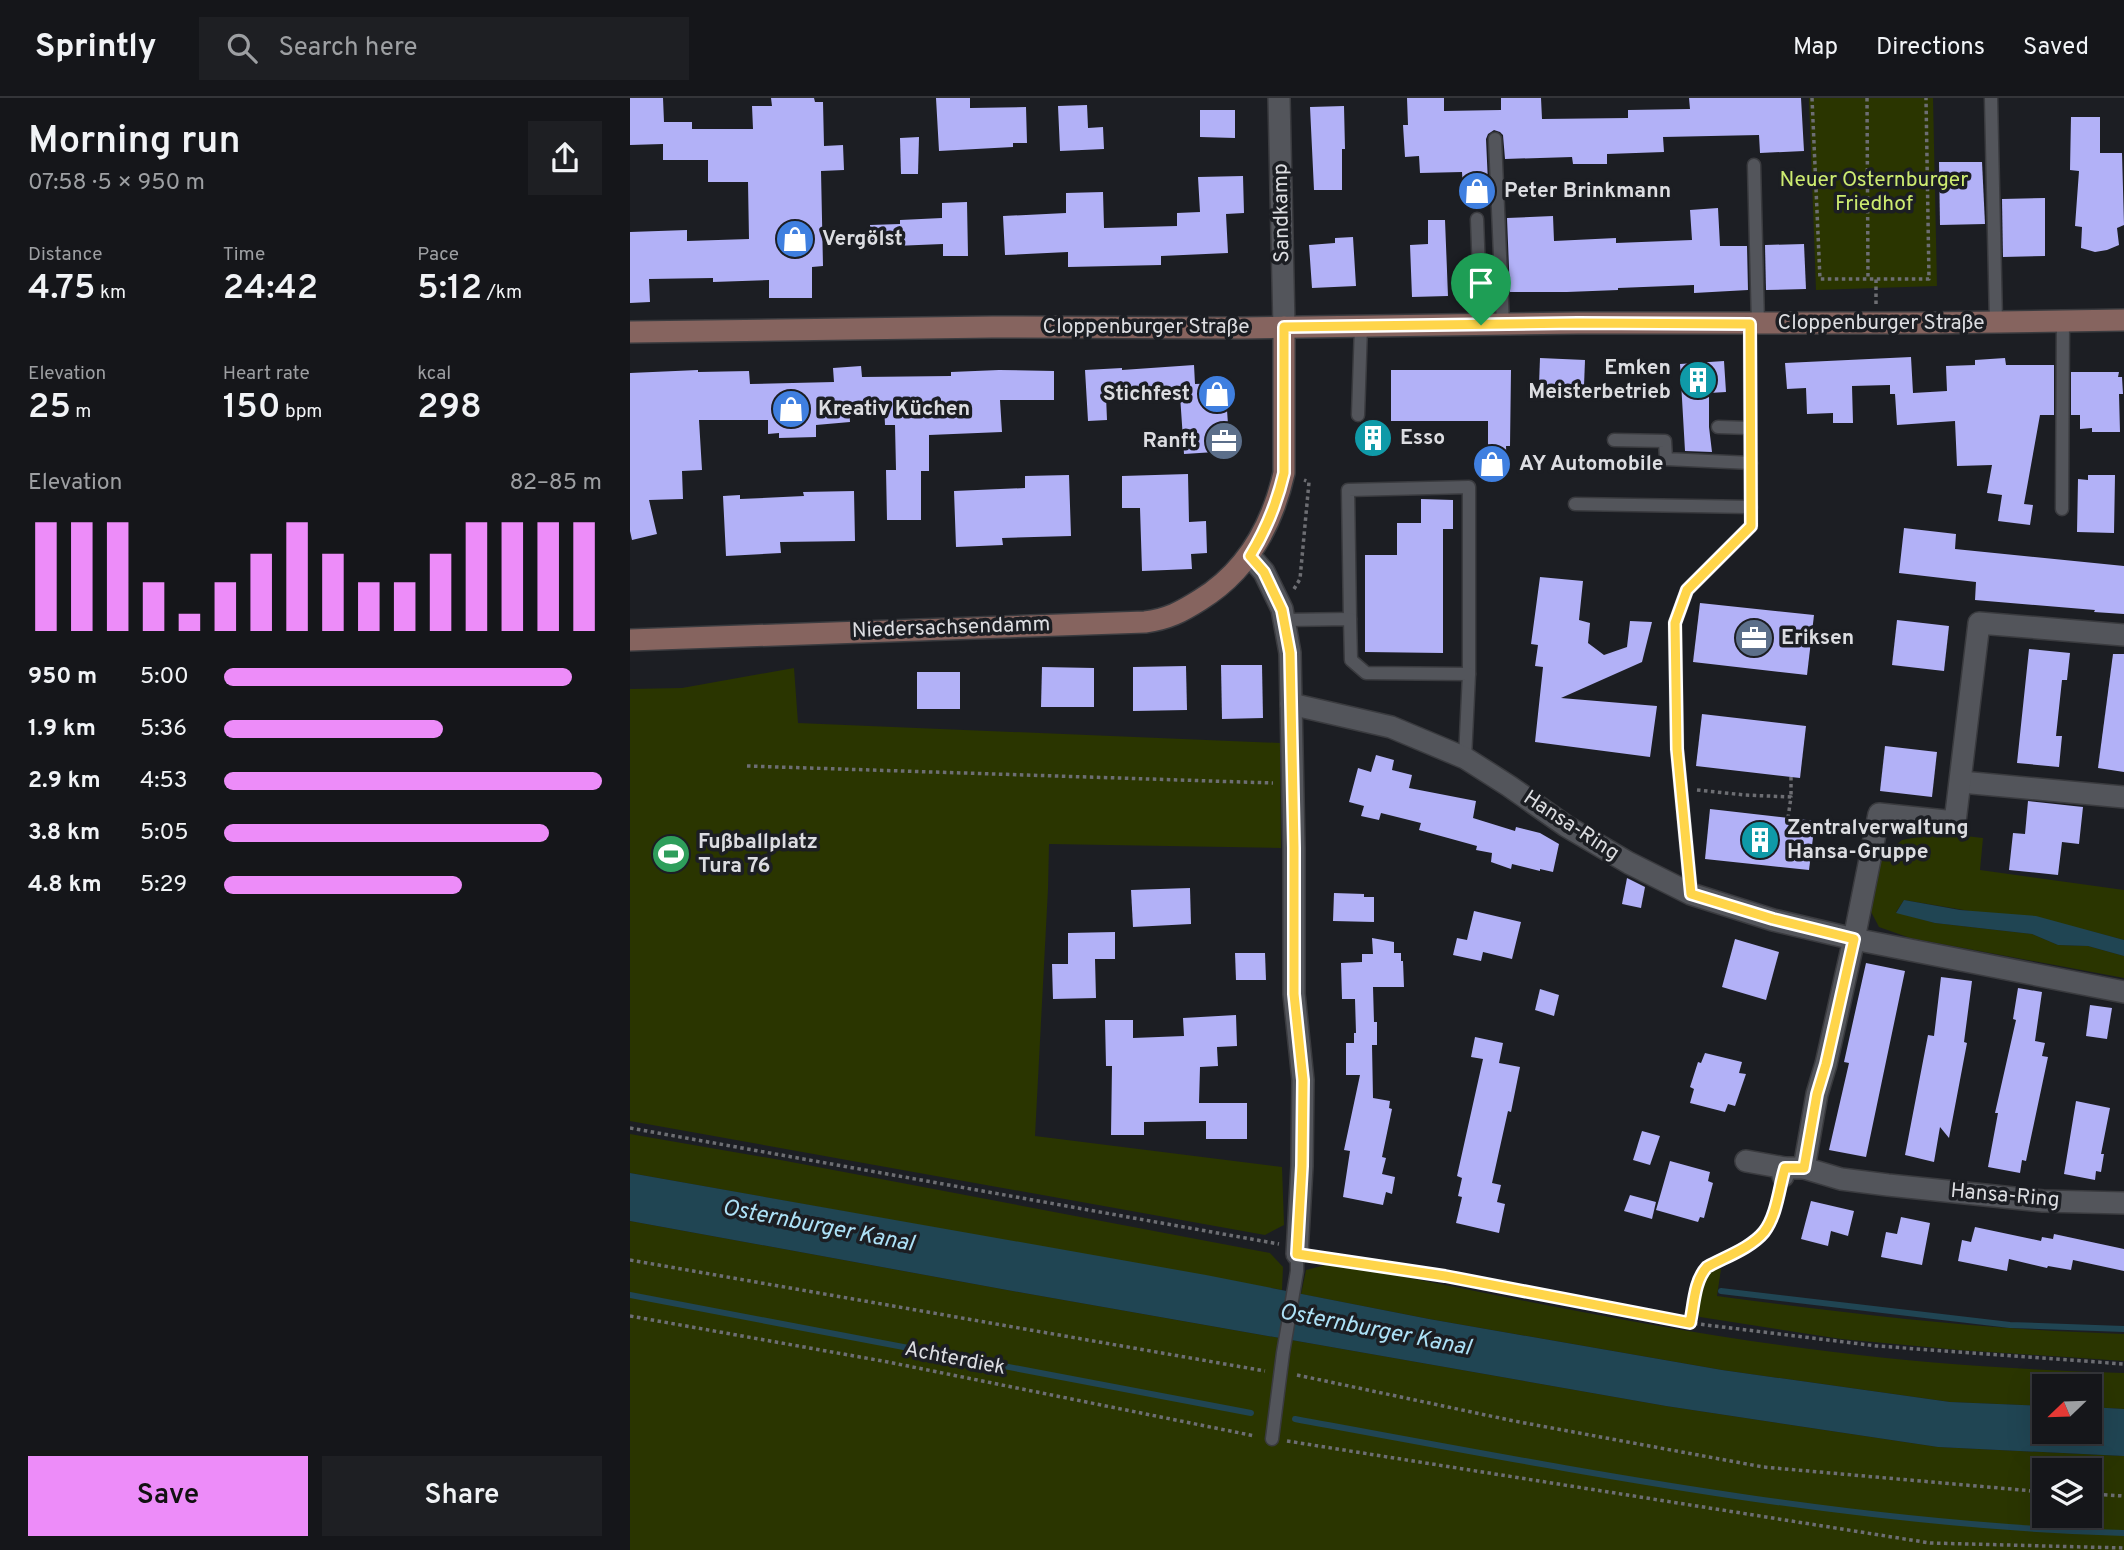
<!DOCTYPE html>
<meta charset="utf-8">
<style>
:root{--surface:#15161a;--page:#1e1f23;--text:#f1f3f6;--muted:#9d9fa2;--line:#343539;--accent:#ed8cf9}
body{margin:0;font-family:Overpass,sans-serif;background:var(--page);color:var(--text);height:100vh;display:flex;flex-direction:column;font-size:26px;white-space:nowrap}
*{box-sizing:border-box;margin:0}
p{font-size:23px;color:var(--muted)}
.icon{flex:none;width:38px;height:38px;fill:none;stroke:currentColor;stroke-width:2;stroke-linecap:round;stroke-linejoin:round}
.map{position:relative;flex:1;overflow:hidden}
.side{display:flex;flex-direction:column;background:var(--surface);width:630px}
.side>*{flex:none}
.needle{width:46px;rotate:247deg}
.controls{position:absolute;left:1402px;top:1276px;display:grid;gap:14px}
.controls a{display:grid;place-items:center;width:70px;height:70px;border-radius:0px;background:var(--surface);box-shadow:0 7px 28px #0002,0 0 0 2px var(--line);font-size:35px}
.pin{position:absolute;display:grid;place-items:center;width:60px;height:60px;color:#fff;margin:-72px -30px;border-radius:50% 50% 50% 0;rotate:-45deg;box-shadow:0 0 7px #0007}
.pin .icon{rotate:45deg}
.round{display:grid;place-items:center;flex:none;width:74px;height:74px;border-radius:0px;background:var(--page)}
.overview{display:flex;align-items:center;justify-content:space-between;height:119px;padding:0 28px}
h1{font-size:38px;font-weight:600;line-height:52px}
.figures{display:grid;grid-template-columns:repeat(3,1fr);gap:10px;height:119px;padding:7px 28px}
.figures div{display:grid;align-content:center}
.figures b{font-size:35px;font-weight:600}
.figures small{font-size:19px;font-weight:400}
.figures p{font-size:19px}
.chart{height:196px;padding:14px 28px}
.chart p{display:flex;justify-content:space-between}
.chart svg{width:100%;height:126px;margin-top:7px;stroke:var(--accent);stroke-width:6}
.action{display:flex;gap:14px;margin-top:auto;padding:14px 28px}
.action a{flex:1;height:80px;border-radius:0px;background:var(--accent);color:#111;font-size:28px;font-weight:600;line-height:80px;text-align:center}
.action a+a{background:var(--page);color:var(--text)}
ul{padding:0 28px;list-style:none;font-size:23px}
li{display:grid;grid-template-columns:112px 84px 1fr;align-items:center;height:52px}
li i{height:18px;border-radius:9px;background:var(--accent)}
header{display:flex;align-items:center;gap:42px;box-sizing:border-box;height:98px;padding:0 35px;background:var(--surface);border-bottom:2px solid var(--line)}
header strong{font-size:33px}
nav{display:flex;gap:38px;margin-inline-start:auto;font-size:24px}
.search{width:490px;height:63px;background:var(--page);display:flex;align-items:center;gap:18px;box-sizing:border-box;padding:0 24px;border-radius:0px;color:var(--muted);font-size:26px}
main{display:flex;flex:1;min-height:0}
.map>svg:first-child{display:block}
</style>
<header>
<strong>Sprintly</strong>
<div class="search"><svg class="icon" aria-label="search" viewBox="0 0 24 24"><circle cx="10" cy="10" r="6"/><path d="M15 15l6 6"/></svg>Search here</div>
<nav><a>Map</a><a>Directions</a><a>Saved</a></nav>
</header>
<main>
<section class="side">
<div class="overview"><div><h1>Morning run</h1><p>07:58 · 5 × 950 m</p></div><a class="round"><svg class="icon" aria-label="share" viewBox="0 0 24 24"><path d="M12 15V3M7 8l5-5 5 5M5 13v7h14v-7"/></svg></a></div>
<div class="figures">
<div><p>Distance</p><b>4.75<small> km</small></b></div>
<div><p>Time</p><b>24:42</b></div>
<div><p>Pace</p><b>5:12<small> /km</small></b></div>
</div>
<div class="figures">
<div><p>Elevation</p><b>25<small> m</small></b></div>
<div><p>Heart rate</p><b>150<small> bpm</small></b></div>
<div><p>kcal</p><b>298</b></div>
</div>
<div class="chart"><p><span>Elevation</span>82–85 m</p>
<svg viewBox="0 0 160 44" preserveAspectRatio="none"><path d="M5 44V6M15 44V6M25 44V6M35 44V27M45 44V38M55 44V27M65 44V17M75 44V6M85 44V17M95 44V27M105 44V27M115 44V17M125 44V6M135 44V6M145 44V6M155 44V6"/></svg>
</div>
<ul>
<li><b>950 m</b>5:00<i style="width:92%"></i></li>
<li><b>1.9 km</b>5:36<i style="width:58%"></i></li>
<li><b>2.9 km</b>4:53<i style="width:100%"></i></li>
<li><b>3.8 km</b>5:05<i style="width:86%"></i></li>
<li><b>4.8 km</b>5:29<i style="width:63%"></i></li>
</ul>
<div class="action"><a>Save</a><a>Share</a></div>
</section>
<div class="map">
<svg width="1494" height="1452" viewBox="0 0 1494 1452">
<rect width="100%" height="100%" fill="#1c1e23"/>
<g fill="#2a3500" fill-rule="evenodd">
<polygon points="1179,0 1303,0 1307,188 1186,192"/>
<polygon points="164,570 168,625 650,645 651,750 419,746 418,791 405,1038 652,1069 654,1127 635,1137 0,1023 0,591 52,590"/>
<polygon points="1309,735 1353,740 1350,772 1494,792 1494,842 1460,833 1274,802 1266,814 1305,825 1402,836 1428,847 1458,848 1494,858 1494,880 1280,840 1249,829 1239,810 1247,764 1272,742"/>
<polygon points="0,1036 156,1063 640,1155 653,1169 652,1192 0,1075"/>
<path d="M0,1123L394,1195L1036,1308L1308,1349L1494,1358V1452H0ZM1414,1372H1460V1418H1414Z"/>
<path d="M703,1165C869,1197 1035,1234 1204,1254C1300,1266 1397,1272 1494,1275V1311L1460,1309V1288H1414V1308L1320,1304L1092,1272L799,1221L671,1196L676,1172Z"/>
<path d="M1080,1171H1091L1087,1198C1223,1216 1357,1232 1494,1236V1263L1329,1252L1211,1241L1070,1219C1061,1204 1071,1183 1080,1171Z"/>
</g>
<g fill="#204553">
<polygon points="1274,802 1330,812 1406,818 1494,842 1494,858 1458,848 1428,847 1402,836 1305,825 1266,815"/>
<polygon points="0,1075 576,1177 799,1221 1092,1272 1320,1304 1414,1308 1414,1334 1460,1334 1460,1309 1494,1311 1494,1358 1308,1349 1036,1308 394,1195 0,1123"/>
</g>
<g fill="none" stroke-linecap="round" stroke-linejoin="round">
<g stroke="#204553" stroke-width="6">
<polyline points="1091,1193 1380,1227 1494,1231"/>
<polyline points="0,1197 621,1315"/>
<path d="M665,1321C939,1371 1215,1427 1494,1435"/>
</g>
</g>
<g fill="#b2b1f7">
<polygon points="0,0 33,0 34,24 62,24 62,31 123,31 122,8 142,8 141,0 184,0 185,4 193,4 194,48 213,47 214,72 191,73 193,168 182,169 182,200 139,200 139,182 83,184 83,180 19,181 20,204 0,205 0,134 57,132 57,143 119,141 118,84 78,84 78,62 33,62 33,46 0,47"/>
<polygon points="306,0 340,0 340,10 396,9 397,45 383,45 383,49 309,53"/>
<polygon points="777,0 814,0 814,13 871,12 871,0 911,0 912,21 998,20 998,12 1060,11 1059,0 1171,0 1174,53 1130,55 1129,37 1033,39 1034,54 977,56 977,66 943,66 942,59 875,61 873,37 870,34 864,32 858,36 856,41 859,107 834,108 832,74 790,75 789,58 775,59 773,27 778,27"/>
<polygon points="457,7 458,30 473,29 474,51 430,53 428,8"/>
<polygon points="714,8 715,51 712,51 712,92 684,92 680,9"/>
<polygon points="570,12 605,12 605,40 570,39"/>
<polygon points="1441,19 1470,19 1470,55 1492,55 1494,127 1487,130 1489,147 1477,152 1465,154 1451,150 1452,129 1445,128 1449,73 1440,72"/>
<polygon points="289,39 288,76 271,76 270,40"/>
<polygon points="1309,64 1352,64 1355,126 1310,127"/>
<polygon points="613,78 614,115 596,116 598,155 531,158 531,167 438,169 438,154 375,157 373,118 436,115 436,95 473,94 474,130 547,128 547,115 570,114 568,79"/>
<polygon points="1415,100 1415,158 1373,159 1372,101"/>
<polygon points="337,104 338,158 313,158 313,146 240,149 240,127 270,126 270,122 312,120 312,105"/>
<polygon points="1088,110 1090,148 1117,148 1118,192 1064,195 1064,187 988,190 988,192 937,194 880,194 877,120 923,118 924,143 986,140 986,145 1062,142 1060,112"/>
<polygon points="798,122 815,122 818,198 782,199 780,147 798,146"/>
<polygon points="723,139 726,188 682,190 679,147 705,145 705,140"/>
<polygon points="1174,146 1176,191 1136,192 1135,147"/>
<polygon points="1281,259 1283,295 1317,293 1316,268 1345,267 1345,262 1375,260 1376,267 1424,267 1424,317 1410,317 1394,406 1403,407 1400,427 1368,423 1372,397 1357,395 1362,367 1327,368 1325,323 1267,327 1265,296 1260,296 1260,287 1222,288 1223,325 1203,325 1203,315 1177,316 1176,290 1157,291 1155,265"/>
<polygon points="910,260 955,262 954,288 909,287"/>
<polygon points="1094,263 1096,294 1079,295 1079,329 1082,354 1055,353 1050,266"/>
<polygon points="564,267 565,286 595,285 600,353 554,356 550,297 522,298 521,295 476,298 477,322 458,323 455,272 492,270 492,272"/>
<polygon points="231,268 232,279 321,278 321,274 369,272 424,273 424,302 370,302 372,334 299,337 299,373 291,373 291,422 257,422 256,372 266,372 265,327 255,327 254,305 219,308 220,324 186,327 186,339 149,340 149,335 138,336 138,322 69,322 72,372 52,373 53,401 19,402 27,436 2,442 0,433 0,275 68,272 68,274 119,273 120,286 204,284 203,270"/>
<polygon points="761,272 881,272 880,348 876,348 877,375 848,375 848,357 858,357 858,323 761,323"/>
<polygon points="1441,274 1489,274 1488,279 1492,279 1493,296 1489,296 1490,334 1462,334 1462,330 1450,331 1450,317 1441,317"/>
<polygon points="725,331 761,331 761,349 726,350"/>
<polygon points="558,376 559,424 576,423 577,455 561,456 562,471 512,473 510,410 492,410 492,378"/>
<polygon points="439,377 441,438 372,440 373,447 326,449 324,393 395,390 395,378"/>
<polygon points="1458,377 1485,377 1484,435 1447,434 1448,381 1458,382"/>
<polygon points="224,393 225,443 150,444 151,455 96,458 93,398 110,397 110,401 174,398 173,394"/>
<polygon points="791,401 823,402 823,431 813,431 813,555 735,554 735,457 767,457 767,425 791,425"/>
<polygon points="1274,430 1326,436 1325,451 1494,468 1494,516 1464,514 1465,512 1345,502 1346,484 1269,475"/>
<polygon points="910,479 953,483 949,522 960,525 958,545 974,557 997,549 1000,523 1022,524 1012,564 931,600 1027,608 1020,659 905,644 913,569 905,568 908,547 901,546"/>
<polygon points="1070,505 1184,517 1177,577 1063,564"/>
<polygon points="1267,522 1319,528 1314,573 1262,567"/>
<polygon points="1399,551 1440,555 1437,582 1432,582 1426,638 1432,638 1429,669 1387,665"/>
<polygon points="1483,556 1494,556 1494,674 1468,670"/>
<polygon points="591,567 632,567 633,620 592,621"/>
<polygon points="556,568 557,612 503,613 503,569"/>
<polygon points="412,569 464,570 464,609 411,609"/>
<rect x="287" y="574" width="43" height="37"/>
<polygon points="1072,616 1176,628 1170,680 1066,668"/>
<polygon points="1255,648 1307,654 1302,699 1250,693"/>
<polygon points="746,657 764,662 762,672 782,677 779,690 846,703 843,720 885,733 886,729 910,735 929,746 923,774 910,771 910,773 882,766 881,771 861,764 862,755 846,752 847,748 789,732 791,725 751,715 749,722 731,718 734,708 719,704 728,670 741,674"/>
<polygon points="1398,703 1453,709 1449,746 1432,744 1428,777 1379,772 1383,735 1395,736"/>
<polygon points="1080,711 1185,723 1179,772 1075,761"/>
<polygon points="997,780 1015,789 1011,810 992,806"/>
<polygon points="560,790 561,826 503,829 501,792"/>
<polygon points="704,795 734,796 734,799 744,799 744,824 703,823"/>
<polygon points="844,813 891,824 882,861 853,854 851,863 823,857 827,840 837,842"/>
<polygon points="485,834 485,861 465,861 466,900 423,901 422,866 438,866 438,835"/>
<polygon points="742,840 764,844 764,855 771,855 771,863 773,863 774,889 743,889 744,924 747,924 747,947 742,947 743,1000 760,1003 759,1010 762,1011 752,1059 756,1060 752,1076 765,1079 762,1096 756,1094 753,1107 713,1099 720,1053 714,1052 730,977 716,977 716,945 724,945 724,935 726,935 725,901 712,901 711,865 732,864 732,856 743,856"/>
<polygon points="1105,841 1149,854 1136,902 1092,889"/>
<polygon points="605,855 635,855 636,882 606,882"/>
<polygon points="1236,865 1275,873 1236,1059 1199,1052 1219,965 1214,964"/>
<polygon points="1311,879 1342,883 1334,944 1337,945 1319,1040 1310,1029 1304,1064 1275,1057 1298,937 1304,938"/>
<polygon points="1388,890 1412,894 1405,943 1415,945 1412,958 1418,959 1396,1063 1392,1062 1390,1075 1358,1069 1368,1015 1365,1015 1386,922 1383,921"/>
<polygon points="910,891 929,897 924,918 905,912"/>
<polygon points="1460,907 1482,910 1477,941 1456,938"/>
<polygon points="606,917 607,948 587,949 588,968 570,969 569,1005 617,1005 617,1041 576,1041 576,1023 514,1024 514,1037 481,1037 482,968 476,968 475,922 503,922 503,940 554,938 553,920"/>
<polygon points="845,939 873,945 869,965 890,969 881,1014 878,1013 862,1085 871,1087 867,1104 875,1106 869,1135 826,1125 832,1099 828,1098 832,1080 827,1078 853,961 841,959"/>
<polygon points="1075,955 1112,964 1109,975 1116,976 1105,1008 1098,1006 1095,1014 1060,1005 1064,991 1060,989 1068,964 1071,965"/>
<polygon points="1446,1003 1480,1010 1471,1056 1474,1056 1471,1074 1466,1073 1465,1082 1434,1076"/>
<polygon points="1012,1033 1030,1038 1020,1067 1003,1062"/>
<polygon points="1040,1063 1080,1074 1078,1083 1083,1085 1074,1120 1070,1119 1068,1124 1026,1112"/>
<polygon points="1000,1097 1026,1104 1022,1121 994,1113"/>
<polygon points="1181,1103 1224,1113 1218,1138 1201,1133 1198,1148 1171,1141"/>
<polygon points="1271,1119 1300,1125 1292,1167 1251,1159 1256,1134 1267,1136"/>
<polygon points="1345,1129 1411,1143 1412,1139 1423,1141 1424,1136 1494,1151 1494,1173 1443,1162 1441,1172 1418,1168 1417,1170 1379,1161 1377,1173 1328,1163 1332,1142 1341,1144"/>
</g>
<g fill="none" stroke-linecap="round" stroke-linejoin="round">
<defs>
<g id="lane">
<polyline points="1361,0 1366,224"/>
<polyline points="865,41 873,227"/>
<polyline points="1124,67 1128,226"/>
<polyline points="847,121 851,227"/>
<polyline points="728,317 731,228"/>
<polyline points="1088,329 1120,330"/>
<polyline points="984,342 1035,343 1036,361 1121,365"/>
<polyline points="945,406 1121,409"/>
<polyline points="1432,411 1433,223"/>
<polyline points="720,521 718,392 839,389 839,576"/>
<polyline points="655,522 720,521 721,562 736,575 839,576 835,660"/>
<polyline points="1061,796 1047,651 1045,525 1057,492 1121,428 1120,226"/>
<polyline points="642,1341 653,1255 667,1173 667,1156"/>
</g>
<g id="street">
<polyline points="649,0 654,229"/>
<polyline points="620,458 634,474 652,511 660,555 664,750 664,896 673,982 672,1068 667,1156"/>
<polyline points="661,606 761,629 835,660 879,688 936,728 999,765 1061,796 1143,822 1224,841 1494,894"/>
<polyline points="1331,684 1494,699"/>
<polyline points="1116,1063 1155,1070"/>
<polyline points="1174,1070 1211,1081 1258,1087 1413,1103 1494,1105"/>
<polyline points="1153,1078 1155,1070 1174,1070 1187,996 1196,966 1224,841 1249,716 1325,724 1349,525 1494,537"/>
</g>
<g id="secondary">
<polyline points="0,234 362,229 612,230 948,225 1300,225 1494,222"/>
<path d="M0,542L515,524C538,521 551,514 570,502C617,473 642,428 654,375V229"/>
</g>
</defs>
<use href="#lane" stroke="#3a3b3f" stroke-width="15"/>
<use href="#street" stroke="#3a3b3f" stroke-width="24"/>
<use href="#secondary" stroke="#3a3b3f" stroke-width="24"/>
<g stroke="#6d6e73" stroke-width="3.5" stroke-dasharray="3.5 3.5" stroke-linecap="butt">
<polyline points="1182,0 1190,181 1299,181 1296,0"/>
<polyline points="1237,0 1238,181"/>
<polyline points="1246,206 1246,181"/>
<polyline points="664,491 670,481 679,384 674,382"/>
<polyline points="117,668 643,685"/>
<polyline points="1161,679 1161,699"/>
<polyline points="1067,692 1115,697 1161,699 1158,720"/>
<polyline points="0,1030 649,1146"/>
<polyline points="685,1159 815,1178 1060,1225 1247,1248 1494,1266"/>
<polyline points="0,1162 635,1273"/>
<polyline points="0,1218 258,1264 625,1338"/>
<path d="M1060,1225C1064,1207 1064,1183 1077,1169C1098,1158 1128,1147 1140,1125C1144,1117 1145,1107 1147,1098"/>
<polyline points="667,1277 884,1323 1133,1369 1414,1394"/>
<polyline points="657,1343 1300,1445 1494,1450"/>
<polyline points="1460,1396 1494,1398"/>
</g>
<use href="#lane" stroke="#53555b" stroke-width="12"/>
<use href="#street" stroke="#53555b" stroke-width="21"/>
<use href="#secondary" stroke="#86645f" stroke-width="21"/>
</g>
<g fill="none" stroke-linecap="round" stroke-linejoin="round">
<defs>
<path id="route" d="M948,225L1120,226L1121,428L1057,492L1045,525L1047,651L1061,796L1143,821L1224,841L1196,966L1187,996L1174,1070H1155C1149,1090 1147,1117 1134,1134C1121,1150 1095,1159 1077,1169C1064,1183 1064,1207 1060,1225L815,1178L667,1156L672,1068L673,982L664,896V750L660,555L652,512L634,474L620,458C636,432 647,405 654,375V229Z"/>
</defs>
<use href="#route" stroke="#fff" stroke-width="14"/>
<use href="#route" stroke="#ffd54a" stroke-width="9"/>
</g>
<defs>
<symbol id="shop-disc" viewBox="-11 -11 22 22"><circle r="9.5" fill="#3f7fe0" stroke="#1c1e23"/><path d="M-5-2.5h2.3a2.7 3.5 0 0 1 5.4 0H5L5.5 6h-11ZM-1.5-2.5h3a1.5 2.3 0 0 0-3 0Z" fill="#fff"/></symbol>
<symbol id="building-disc" viewBox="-11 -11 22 22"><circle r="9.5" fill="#0f9aa8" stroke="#1c1e23"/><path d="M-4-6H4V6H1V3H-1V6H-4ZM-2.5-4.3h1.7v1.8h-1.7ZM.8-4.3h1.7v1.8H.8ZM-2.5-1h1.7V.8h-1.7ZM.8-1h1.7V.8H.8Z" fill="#fff"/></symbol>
<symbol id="office-disc" viewBox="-11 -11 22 22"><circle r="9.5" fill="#5c6f8a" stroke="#1c1e23"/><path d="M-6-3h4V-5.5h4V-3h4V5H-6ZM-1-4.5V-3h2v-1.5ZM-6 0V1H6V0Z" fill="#fff"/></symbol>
<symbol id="stadium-disc" viewBox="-11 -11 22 22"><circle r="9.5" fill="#2e9e5b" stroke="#1c1e23"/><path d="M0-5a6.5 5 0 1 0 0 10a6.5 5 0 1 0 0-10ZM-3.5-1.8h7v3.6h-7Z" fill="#fff"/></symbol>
</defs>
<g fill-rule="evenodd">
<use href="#shop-disc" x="825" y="71" width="44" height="44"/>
<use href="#shop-disc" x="143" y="119" width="44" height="44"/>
<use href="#building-disc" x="1046" y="260" width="44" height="44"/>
<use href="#shop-disc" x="565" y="274" width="44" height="44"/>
<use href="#shop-disc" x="139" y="289" width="44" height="44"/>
<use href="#building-disc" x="721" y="318" width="44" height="44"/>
<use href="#office-disc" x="572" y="321" width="44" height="44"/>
<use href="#shop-disc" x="840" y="344" width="44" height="44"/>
<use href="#office-disc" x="1102" y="518" width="44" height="44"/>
<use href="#building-disc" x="1108" y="720" width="44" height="44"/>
<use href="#stadium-disc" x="19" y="734" width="44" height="44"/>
</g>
<g text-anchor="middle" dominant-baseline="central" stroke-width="7" stroke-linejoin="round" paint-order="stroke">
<g font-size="21" fill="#cdeb70" stroke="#1c1e23">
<text x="1244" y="82">Neuer Osternburger<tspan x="1244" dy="24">Friedhof</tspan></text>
</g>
<g font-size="21" font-weight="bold" fill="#dcdde1" stroke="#1c1e23" text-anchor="start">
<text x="874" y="93">Peter Brinkmann</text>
<text x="192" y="141">Vergölst</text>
<text x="1041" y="270" text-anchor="end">Emken<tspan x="1041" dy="24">Meisterbetrieb</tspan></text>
<text x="560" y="296" text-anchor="end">Stichfest</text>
<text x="188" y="311">Kreativ Küchen</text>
<text x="770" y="340">Esso</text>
<text x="567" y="343" text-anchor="end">Ranft</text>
<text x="889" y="366">AY Automobile</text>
<text x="1151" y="540">Eriksen</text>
<text x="1157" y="730">Zentralverwaltung<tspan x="1157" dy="24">Hansa-Gruppe</tspan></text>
<text x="68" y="744">Fußballplatz<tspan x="68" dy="24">Tura 76</tspan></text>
</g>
<g font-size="21" fill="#dcdde1" stroke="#1c1e23">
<text transform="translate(652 115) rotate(-91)">Sandkamp</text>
<text x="1251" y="225">Cloppenburger Straße</text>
<text x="516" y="229">Cloppenburger Straße</text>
<text transform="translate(321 530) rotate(-2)">Niedersachsendamm</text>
<text transform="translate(941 728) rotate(33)">Hansa-Ring</text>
<text transform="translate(1375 1098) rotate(5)">Hansa-Ring</text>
<text transform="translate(325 1261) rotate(11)">Achterdiek</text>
</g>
<g font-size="23" font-style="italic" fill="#ade1f7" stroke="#1c1e23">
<text transform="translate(188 1129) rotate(11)">Osternburger Kanal</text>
<text transform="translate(745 1233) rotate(11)">Osternburger Kanal</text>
</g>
</g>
</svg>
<div class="controls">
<a><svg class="needle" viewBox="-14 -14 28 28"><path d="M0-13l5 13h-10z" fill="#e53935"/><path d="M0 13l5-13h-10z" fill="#9d9fa2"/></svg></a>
<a><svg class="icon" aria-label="layers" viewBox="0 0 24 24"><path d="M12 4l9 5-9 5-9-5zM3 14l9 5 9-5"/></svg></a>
</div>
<div class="pin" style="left:851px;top:227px;background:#1e9e55"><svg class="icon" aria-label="arrive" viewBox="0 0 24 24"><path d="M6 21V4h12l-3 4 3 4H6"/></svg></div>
</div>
</main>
